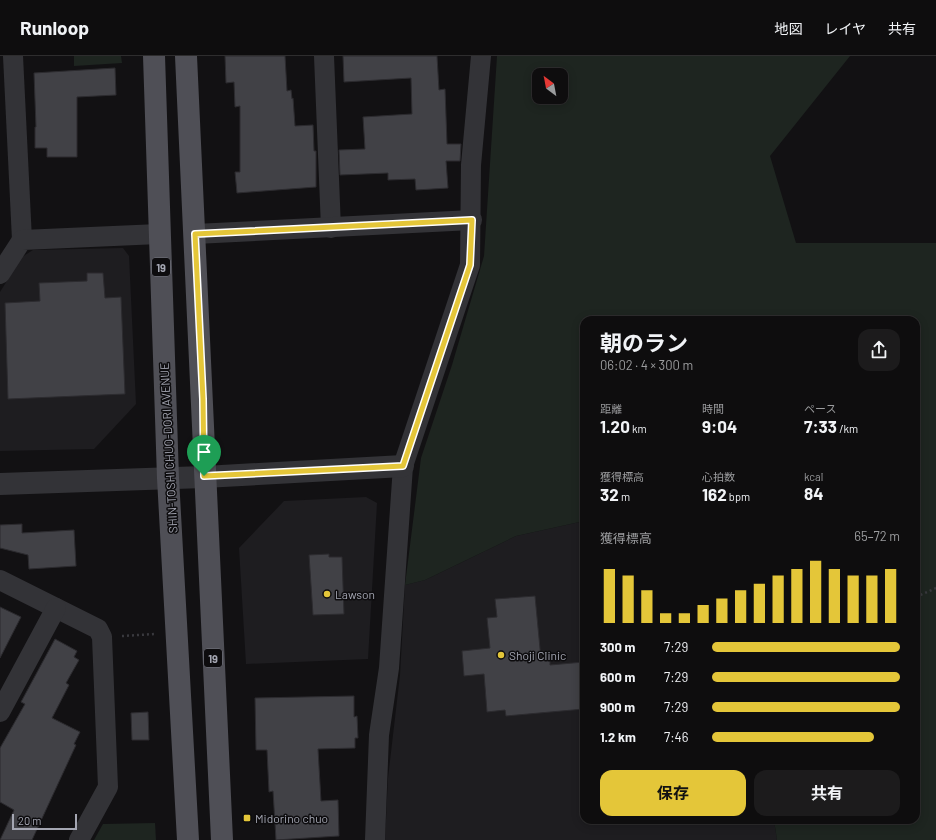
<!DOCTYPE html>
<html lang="ja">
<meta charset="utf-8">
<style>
:root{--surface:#0e0d0e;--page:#1c1b1c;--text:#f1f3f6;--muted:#9b9c9e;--line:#2e2d2e;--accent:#e4c639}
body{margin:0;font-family:Barlow,"Noto Sans JP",sans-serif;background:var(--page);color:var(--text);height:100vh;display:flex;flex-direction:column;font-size:15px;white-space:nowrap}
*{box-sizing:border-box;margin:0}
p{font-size:13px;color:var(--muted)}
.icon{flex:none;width:22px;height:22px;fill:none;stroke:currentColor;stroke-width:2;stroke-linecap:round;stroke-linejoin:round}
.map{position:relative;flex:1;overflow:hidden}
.drawer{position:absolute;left:580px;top:260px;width:340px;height:508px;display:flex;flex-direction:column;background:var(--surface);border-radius:12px;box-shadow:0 2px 10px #0003,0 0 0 1px var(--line)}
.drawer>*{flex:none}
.needle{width:26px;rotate:328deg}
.buttons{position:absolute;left:532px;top:12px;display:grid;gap:8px}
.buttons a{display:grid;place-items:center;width:36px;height:36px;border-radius:8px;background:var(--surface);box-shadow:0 2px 10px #0003,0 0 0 1px var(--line);font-size:20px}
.scale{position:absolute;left:12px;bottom:10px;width:65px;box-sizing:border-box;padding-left:4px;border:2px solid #a4a6b2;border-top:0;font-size:11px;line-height:14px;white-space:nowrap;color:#a4a6b2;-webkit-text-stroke:3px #0d0c0e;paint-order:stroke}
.pin{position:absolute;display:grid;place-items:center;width:34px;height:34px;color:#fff;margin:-41px -17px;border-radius:50% 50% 50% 0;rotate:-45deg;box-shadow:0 0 4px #0007}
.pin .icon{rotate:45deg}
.round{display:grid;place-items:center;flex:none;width:42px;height:42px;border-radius:12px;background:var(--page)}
.headline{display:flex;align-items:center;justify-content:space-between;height:68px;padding:0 20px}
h1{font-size:22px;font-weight:700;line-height:30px}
.stats{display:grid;grid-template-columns:repeat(3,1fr);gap:6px;height:68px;padding:4px 20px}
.stats div{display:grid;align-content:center}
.stats b{font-size:17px;font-weight:700}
.stats small{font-size:11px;font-weight:400}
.stats p{font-size:11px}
.chart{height:112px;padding:8px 20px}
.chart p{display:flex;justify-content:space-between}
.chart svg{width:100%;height:72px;margin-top:4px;stroke:var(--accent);stroke-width:6}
.primary-button{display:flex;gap:8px;margin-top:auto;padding:8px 20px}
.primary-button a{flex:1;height:46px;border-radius:12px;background:var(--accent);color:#111;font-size:16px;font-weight:700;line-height:46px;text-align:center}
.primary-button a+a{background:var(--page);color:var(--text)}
ul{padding:0 20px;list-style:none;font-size:13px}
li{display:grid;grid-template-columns:64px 48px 1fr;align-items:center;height:30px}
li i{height:10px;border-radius:5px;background:var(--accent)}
header{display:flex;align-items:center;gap:24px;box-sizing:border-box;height:56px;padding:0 20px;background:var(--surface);border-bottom:1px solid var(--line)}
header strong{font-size:19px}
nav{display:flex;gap:22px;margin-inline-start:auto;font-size:14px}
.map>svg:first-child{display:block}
</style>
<header>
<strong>Runloop</strong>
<nav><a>地図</a><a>レイヤ</a><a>共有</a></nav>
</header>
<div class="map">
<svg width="936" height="784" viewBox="0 0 936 784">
<rect width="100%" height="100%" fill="#121113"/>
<g fill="#1e1d20">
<polygon points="123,192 129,200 136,348 94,393 0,395 0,236 22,201 33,194"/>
<polygon points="366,441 377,447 368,603 246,608 239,492 284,445"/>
<polygon points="584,465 584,764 774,764 777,784 385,784 388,722 400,619 405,529 425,524 516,480"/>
</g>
<g fill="#1e2520" fill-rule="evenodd">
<polygon points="74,0 121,0 122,7 74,10"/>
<path d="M497,0H850L770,100L796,187H936V784H777L774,764H916V264H584V465L516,480L425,524L405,529L421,402L452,309L484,200ZM539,19H561V41H539Z"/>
<polygon points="155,767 156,784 94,784 103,768"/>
</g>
<g fill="#414146" stroke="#2c2b2f">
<polygon points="225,0 285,0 287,35 291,34 292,43 293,42 295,70 313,69 314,95 316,95 316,131 237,137 235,116 240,116 240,50 235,51 234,26 226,27"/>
<polygon points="343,0 437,0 439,34 445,33 447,88 461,88 460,105 446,105 448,132 416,134 415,123 388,124 388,117 340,119 339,94 365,93 363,61 412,58 411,22 344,26"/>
<polygon points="115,12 116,39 77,41 77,101 47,101 47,92 35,92 35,71 36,71 34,17"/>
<polygon points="87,217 103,217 105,242 121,241 125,338 8,343 5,247 40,245 39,227 87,225"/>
<polygon points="22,468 22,477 74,474 76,510 29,513 28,499 0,492 0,469"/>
<polygon points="329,498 329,501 342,501 344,558 313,559 309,499"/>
<polygon points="535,540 541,603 550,602 550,609 584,606 584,653 506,660 505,654 487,656 484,618 464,620 462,595 490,592 487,562 497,561 495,543"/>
<polygon points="0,551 21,561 0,602"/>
<polygon points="55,583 77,595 74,601 79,604 66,627 69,629 52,662 80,676 74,688 76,689 32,784 0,784 14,754 0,746 0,692 25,648 21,646"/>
<polygon points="354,640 354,661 357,660 358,682 355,682 355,692 318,693 321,745 338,744 339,780 276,784 273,735 269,736 267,694 256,694 255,642"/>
<polygon points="148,656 149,684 132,684 131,657"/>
</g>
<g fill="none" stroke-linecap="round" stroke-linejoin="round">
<g stroke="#39393e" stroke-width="2.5" stroke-dasharray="2 3" stroke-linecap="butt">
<polyline points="916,541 936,532"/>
<polyline points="122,580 155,578"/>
</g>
<g stroke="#333337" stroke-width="20">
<polyline points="13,0 22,184"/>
<polyline points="324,0 331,172"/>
<polyline points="195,178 472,164"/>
<polyline points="0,218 22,184 159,178"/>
<polyline points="0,524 98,573 102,581 108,731 79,784"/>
<polyline points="0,656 56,552"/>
<polyline points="375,784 379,679 389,612 403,410 470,209 471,109 481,0"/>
</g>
<polyline stroke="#333337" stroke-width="22" points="0,428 204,421 403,410"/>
<g stroke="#4f4f56" stroke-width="22">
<polyline points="154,0 168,422 188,784"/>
<polyline points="186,0 222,784"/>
</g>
</g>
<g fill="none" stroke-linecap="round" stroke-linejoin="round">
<defs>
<polygon id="route" points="472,164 470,209 403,410 204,420 203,343 195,178"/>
</defs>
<use href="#route" stroke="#fff" stroke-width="8"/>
<use href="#route" stroke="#e4c639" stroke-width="5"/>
</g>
<g fill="#e4c639" stroke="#0d0c0e" stroke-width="1.5">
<circle cx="327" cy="538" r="4"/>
<circle cx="501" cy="599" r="4"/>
<rect x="243" y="758" width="8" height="8" rx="2"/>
</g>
<g text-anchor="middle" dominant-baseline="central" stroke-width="3" stroke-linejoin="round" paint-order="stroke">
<g fill="#0d0c0e" stroke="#777881" stroke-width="1">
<rect x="152" y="202" width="18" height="18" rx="3"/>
<rect x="204" y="593" width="18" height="18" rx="3"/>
</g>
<g font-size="11" font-weight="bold" fill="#a4a6b2">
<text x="161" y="211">19</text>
<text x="213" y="602">19</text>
</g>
<g font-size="12" fill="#a4a6b2" stroke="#0d0c0e">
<text transform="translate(168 392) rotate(-93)">SHIN-TOSHI CHUO-DORI AVENUE</text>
</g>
<g font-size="12" fill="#a4a6b2" stroke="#0d0c0e" text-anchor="start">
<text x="335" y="538">Lawson</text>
<text x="509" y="599">Shoji Clinic</text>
<text x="255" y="762">Midorino chuo</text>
</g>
</g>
</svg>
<div class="buttons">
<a><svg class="needle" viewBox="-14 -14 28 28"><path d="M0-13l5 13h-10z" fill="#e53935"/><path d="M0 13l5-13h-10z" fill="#9b9c9e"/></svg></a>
</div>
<div class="scale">20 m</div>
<div class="pin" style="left:204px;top:420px;background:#1e9e55"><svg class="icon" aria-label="arrive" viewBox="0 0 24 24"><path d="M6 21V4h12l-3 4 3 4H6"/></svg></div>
<section class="drawer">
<div class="headline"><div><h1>朝のラン</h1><p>06:02 · 4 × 300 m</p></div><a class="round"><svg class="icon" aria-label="share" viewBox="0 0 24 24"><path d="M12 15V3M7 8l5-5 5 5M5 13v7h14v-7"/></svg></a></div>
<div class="stats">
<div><p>距離</p><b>1.20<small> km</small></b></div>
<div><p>時間</p><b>9:04</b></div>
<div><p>ペース</p><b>7:33<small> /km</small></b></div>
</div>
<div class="stats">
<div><p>獲得標高</p><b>32<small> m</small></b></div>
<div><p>心拍数</p><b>162<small> bpm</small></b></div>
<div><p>kcal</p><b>84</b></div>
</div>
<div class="chart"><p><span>獲得標高</span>65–72 m</p>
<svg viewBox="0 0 160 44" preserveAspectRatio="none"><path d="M5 44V11M15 44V15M25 44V24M35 44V38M45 44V38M55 44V33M65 44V29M75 44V24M85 44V20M95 44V15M105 44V11M115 44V6M125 44V11M135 44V15M145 44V15M155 44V11"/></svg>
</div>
<ul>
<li><b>300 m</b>7:29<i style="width:100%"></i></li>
<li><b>600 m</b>7:29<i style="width:100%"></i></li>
<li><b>900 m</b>7:29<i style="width:100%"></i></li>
<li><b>1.2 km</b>7:46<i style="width:86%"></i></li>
</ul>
<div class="primary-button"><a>保存</a><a>共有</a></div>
</section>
</div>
